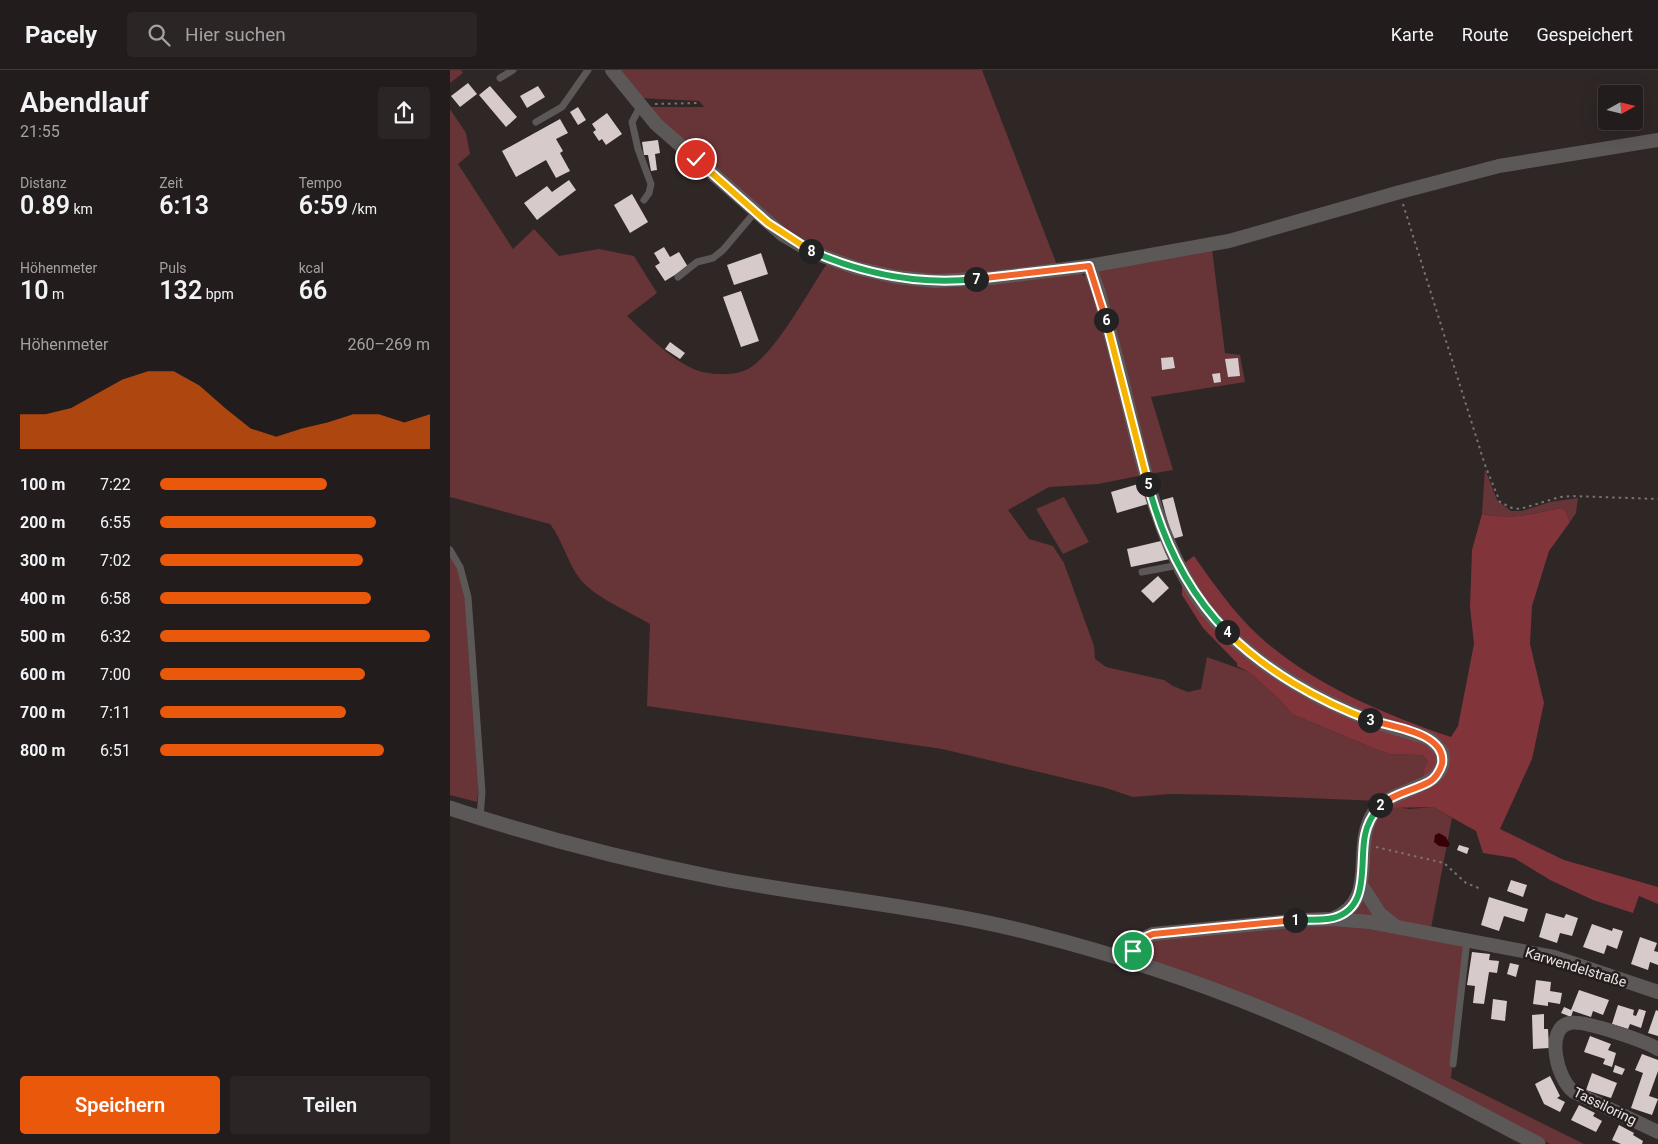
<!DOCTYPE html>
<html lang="de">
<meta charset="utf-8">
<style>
:root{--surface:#231c1c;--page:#2b2525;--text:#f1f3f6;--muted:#a3a1a3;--line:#403a3b;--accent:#ea580c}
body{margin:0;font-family:Roboto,sans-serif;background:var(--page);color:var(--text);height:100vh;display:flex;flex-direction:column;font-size:19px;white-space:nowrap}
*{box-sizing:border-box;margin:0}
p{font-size:16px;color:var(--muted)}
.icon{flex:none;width:28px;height:28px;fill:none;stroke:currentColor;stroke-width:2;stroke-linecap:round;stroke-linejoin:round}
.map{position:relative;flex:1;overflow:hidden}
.panel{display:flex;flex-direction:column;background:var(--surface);width:450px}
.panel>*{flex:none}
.needle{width:32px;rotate:82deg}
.controls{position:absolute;left:1148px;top:15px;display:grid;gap:10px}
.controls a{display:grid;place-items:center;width:45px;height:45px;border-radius:5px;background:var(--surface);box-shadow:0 5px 20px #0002,0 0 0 1px var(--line);font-size:25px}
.pin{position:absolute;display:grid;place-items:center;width:42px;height:42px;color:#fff;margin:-21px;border:2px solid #fff;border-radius:50%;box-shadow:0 1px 5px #0007}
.km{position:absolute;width:25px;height:25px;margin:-12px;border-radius:50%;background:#222;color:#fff;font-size:14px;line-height:25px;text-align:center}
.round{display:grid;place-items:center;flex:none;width:52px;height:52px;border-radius:5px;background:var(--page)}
.overview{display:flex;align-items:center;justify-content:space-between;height:85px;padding:0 20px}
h1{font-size:28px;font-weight:600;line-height:38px}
.stats{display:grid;grid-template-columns:repeat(3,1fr);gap:8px;height:85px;padding:5px 20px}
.stats div{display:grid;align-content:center}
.stats b{font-size:25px;font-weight:600}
.stats small{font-size:14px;font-weight:400}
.stats p{font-size:14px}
.chart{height:140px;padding:10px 20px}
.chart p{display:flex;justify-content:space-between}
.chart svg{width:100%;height:90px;margin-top:5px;fill:var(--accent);opacity:.7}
.primary-button{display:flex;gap:10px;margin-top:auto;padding:10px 20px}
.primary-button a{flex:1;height:58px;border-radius:5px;background:var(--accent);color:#fff;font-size:20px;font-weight:600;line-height:58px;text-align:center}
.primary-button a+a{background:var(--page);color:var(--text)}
ul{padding:0 20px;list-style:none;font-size:16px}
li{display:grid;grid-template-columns:80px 60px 1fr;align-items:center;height:38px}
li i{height:12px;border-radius:6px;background:var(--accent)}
header{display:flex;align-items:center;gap:30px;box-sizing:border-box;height:70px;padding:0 25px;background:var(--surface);border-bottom:1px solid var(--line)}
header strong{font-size:24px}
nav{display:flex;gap:28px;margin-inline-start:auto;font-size:18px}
.search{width:350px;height:45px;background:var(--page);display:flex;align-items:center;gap:12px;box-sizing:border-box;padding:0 18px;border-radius:5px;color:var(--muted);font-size:19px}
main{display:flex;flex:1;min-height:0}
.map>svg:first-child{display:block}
</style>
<header>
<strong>Pacely</strong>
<div class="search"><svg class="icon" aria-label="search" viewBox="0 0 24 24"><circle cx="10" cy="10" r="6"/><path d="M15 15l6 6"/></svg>Hier suchen</div>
<nav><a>Karte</a><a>Route</a><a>Gespeichert</a></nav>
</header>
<main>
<section class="panel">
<div class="overview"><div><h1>Abendlauf</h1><p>21:55</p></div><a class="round"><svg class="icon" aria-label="share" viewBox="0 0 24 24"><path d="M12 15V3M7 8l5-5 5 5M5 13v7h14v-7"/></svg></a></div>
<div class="stats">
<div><p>Distanz</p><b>0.89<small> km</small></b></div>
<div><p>Zeit</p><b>6:13</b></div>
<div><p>Tempo</p><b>6:59<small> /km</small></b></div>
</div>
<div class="stats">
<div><p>Höhenmeter</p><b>10<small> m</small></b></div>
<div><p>Puls</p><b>132<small> bpm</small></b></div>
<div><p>kcal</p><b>66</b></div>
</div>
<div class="chart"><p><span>Höhenmeter</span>260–269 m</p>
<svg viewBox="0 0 160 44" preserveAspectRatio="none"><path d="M0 44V27L10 27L20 24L30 17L40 10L50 6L60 6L70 13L80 24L90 34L100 38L110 34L120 31L130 27L140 27L150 31L160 27V44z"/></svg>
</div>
<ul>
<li><b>100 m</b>7:22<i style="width:62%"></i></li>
<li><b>200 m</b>6:55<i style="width:80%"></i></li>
<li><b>300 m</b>7:02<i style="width:75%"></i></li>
<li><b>400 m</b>6:58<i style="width:78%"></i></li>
<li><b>500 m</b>6:32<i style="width:100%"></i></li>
<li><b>600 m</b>7:00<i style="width:76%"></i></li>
<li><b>700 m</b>7:11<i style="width:69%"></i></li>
<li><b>800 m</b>6:51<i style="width:83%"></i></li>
</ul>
<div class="primary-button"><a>Speichern</a><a>Teilen</a></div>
</section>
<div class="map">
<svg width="1208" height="1074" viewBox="0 0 1208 1074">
<rect width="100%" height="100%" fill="#2f2626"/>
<g fill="#673437">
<polygon points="0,0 11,0 13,3 0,13"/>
<polygon points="169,0 532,0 607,195 492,206 433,201 378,183 318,149 197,37 254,37 249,31 188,28"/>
<path d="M0,39L16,63L20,84L8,94L63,179L84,159L109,186L149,179L184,186L207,223L177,246C196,264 224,293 249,301C262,305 286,306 298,299C326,283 359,220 378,192L415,205L630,203L639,209L693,405L648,414L599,417L558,440L579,469L603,476L614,493L644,576L645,589L656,597L714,610L723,616L738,622L751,619L757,587L799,602L830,630L842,644L925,679L940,684L973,685L978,692L974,706L930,731L782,725L720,724L683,727L656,718L492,679L197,636L200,554C180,542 144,527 130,509C117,492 113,471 100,454L0,427Z"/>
<polygon points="762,179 775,283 790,285 795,312 701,327 723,400 699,404 647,204 650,198"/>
<path d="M1035,399L1047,430L1061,441H1072L1100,432L1128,428L1126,443L1120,452L1115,440L1111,438C1083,444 1060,450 1032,444Z"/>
<polygon points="614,427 639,472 613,484 586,439"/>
<polygon points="0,486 6,495 17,532 29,718 27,732 0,725"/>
<polygon points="935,735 959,739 983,737 1002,748 981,858 946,851 930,838 918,820 917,769"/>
<polygon points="913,829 928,848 901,844"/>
<polygon points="898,854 1014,873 1001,1008 1134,1074 1100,1074 997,1022 695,890 693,879 705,867"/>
</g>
<path fill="#82343b" d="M1111,438L1115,440L1120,452L1099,481L1082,536L1080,574L1094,633L1082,689L1050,759L1114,790L1208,817V834L1189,826L1183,843L1143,830L1100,810L1064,788L1033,783L1026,761L983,737L937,738L974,706V700L978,692L973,685L940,684L925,679L842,644L830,630L799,602L787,596V593L753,558L732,525V495L744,486C763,513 784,543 809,566C862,614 933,644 1001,667L1008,656L1024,574L1020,537L1022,480L1032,444C1060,450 1083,444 1111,438Z"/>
<polygon fill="#370009" points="989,763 996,767 1000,775 997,777 989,776 984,772 985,765"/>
<g fill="#d6caca">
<polygon points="18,13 27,24 10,37 1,26"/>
<polygon points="40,16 67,47 56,57 29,25"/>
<polygon points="88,16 95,27 77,38 70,26"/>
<polygon points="128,37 136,50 128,55 120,42"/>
<polygon points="157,43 172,64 156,75 152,69 149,71 143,62 146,60 142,54"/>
<polygon points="110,49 118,63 106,69 113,81 110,83 120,101 106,108 96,90 66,107 52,81"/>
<polygon points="208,70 210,83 205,84 207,100 201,101 198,85 194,85 192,72"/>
<polygon points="119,110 126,120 87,150 74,133 97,116 102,122"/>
<polygon points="182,124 198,152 180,163 164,135"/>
<polygon points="214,177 220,187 229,182 238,197 215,211 205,196 210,193 204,183"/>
<polygon points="311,183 318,204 284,215 277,195"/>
<polygon points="291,221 309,271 291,277 273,227"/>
<polygon points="220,272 235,283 230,289 215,279"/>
<polygon points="723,287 725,298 712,300 711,288"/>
<polygon points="788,288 790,306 778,307 775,289"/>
<polygon points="770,303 771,312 764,313 762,304"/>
<polygon points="695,412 701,433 667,443 661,422"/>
<polygon points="723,427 733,466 722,469 712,430"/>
<polygon points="715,470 720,489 681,497 677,479"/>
<polygon points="708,506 719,518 703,533 691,521"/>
<polygon points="1009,775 1019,778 1017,784 1007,780"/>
<polygon points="1061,810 1077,815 1073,827 1057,821"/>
<polygon points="1039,827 1078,839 1074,852 1054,846 1049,861 1031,855"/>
<polygon points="1096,843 1114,848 1116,844 1128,848 1122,866 1110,863 1107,873 1089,867"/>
<polygon points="1142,854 1162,861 1163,858 1173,861 1167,879 1157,875 1154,884 1133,877"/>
<polygon points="1190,867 1207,873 1204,881 1208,882 1208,895 1200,892 1198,900 1181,894"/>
<polygon points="1022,882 1040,884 1039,890 1049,891 1047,903 1039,902 1034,934 1023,933 1025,916 1017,915"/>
<polygon points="1060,893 1069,895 1066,907 1057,904"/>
<polygon points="1086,910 1101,912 1100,921 1112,923 1110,934 1098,932 1098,936 1083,934"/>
<polygon points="1129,920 1159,930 1153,945 1143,941 1141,947 1123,941 1121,947 1111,943 1114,937 1121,940"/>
<polygon points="1043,929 1057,931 1055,951 1041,949"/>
<polygon points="1168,935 1184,940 1183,945 1186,946 1189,939 1196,941 1191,958 1180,954 1178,959 1162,954"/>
<polygon points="1206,940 1208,941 1208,966 1198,963"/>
<polygon points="1094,944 1094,959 1098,959 1099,978 1083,979 1082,945"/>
<polygon points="1140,966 1161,974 1158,980 1166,983 1162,997 1153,994 1155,989 1134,982"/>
<polygon points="1192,984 1208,990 1208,1001 1199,1026 1208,1029 1202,1045 1181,1038 1193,1003 1185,1000"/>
<polygon points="1165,995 1175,999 1172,1005 1163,1002"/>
<polygon points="1142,1003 1167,1013 1161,1028 1136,1020"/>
<polygon points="1100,1006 1110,1026 1107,1028 1115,1032 1110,1042 1094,1034 1085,1014"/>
<polygon points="1129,1035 1145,1043 1143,1046 1152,1051 1146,1062 1121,1050"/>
<polygon points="1169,1055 1184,1063 1183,1065 1193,1071 1192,1074 1171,1074 1162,1070"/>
</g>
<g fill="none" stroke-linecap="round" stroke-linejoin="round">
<g stroke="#7b7373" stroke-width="2" stroke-dasharray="2.5 4" stroke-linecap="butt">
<polyline points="205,34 248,33"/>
<polyline points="953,134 1035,395 1050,432 1062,438 1070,439 1110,427 1121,426 1208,429"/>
<polyline points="926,777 994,793 1016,813 1031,819"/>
</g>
<g stroke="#5d5858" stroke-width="7">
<polyline points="50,8 63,0"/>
<polyline points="190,37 182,52 188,79 201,114 199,123 194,130"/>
<polyline points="86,52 112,37 138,0"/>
<polyline points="228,207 247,192 263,188 273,180 306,141"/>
<polyline points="0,480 10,497 18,527 32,722 30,748"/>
<polyline points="692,502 729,495"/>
<polyline points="1003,994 1017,870"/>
</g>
<g stroke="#5d5858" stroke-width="14">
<polyline points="162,0 206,54 333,165 362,182 406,198 446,207 485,211 541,208 639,196 779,171 950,122 1049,96 1208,70"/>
<path d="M639,196L649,223C658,257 668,291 676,326C692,391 706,459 741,518C777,578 854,625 918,649C936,656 956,661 975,667L981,670L992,682C1001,720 942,716 924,742C900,778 931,830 882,849"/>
<polyline points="912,816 930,844 944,855"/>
<path d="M680,890C684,877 689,870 703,864L851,850L882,849L920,852L1104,887L1208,922"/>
<path d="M1208,979C1195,971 1134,950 1120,953C1095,957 1106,1009 1124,1022L1208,1062"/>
</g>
<path stroke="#5d5858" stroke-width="15" d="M0,738C87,767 177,790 267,808C373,828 481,837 585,864C703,894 820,937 930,992C983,1018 1035,1047 1088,1074"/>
</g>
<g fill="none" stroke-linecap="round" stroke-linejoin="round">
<defs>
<polyline id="split-1" points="683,881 691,869 703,864 845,850"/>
<path id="split-2" d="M845,850C857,849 871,851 883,848C921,838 909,794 915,765C917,754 923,744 930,735"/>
<path id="split-3" d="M920,650C943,657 997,663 992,694C990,701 985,709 979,712C962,721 945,723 930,735"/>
<path id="split-4" d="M777,562C816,601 869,631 920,650"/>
<path id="split-5" d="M698,414C712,468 737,521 777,562"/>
<polyline id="split-6" points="656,250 698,414"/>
<polyline id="split-7" points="526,209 639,196 656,250"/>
<path id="split-8" d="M361,181C413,204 469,215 526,209"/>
<polyline id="split-9" points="246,89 318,153 361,181"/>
</defs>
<use href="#split-1" stroke="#fff" stroke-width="10"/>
<use href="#split-2" stroke="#fff" stroke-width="10"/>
<use href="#split-3" stroke="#fff" stroke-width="10"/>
<use href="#split-4" stroke="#fff" stroke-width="10"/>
<use href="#split-5" stroke="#fff" stroke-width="10"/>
<use href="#split-6" stroke="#fff" stroke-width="10"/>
<use href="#split-7" stroke="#fff" stroke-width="10"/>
<use href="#split-8" stroke="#fff" stroke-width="10"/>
<use href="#split-9" stroke="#fff" stroke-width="10"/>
<use href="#split-1" stroke="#f0652b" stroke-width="6"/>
<use href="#split-2" stroke="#22a559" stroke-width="6"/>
<use href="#split-3" stroke="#f0652b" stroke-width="6"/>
<use href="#split-4" stroke="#f5b400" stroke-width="6"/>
<use href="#split-5" stroke="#22a559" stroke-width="6"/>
<use href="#split-6" stroke="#f5b400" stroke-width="6"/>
<use href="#split-7" stroke="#f0652b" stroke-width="6"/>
<use href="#split-8" stroke="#22a559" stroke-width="6"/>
<use href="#split-9" stroke="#f5b400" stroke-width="6"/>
</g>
<g text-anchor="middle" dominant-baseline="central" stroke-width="5" stroke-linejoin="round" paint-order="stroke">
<g font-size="14" fill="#ebe4e4" stroke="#261d1d">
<text transform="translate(1126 897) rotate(17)">Karwendelstraße</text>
<text transform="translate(1155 1036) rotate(26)">Tassiloring</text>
</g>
</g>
</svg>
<div class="controls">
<a><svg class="needle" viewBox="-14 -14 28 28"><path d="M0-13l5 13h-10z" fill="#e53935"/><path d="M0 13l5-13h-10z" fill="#a3a1a3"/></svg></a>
</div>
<div class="pin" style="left:683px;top:881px;background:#1e9e55"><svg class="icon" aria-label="arrive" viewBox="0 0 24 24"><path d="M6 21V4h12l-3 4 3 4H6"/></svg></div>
<div class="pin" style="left:246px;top:89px;background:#d93025"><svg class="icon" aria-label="check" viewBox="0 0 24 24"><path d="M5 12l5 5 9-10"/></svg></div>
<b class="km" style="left:845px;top:850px">1</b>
<b class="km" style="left:930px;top:735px">2</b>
<b class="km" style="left:920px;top:650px">3</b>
<b class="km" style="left:777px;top:562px">4</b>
<b class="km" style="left:698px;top:414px">5</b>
<b class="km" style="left:656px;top:250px">6</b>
<b class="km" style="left:526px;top:209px">7</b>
<b class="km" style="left:361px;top:181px">8</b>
</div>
</main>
